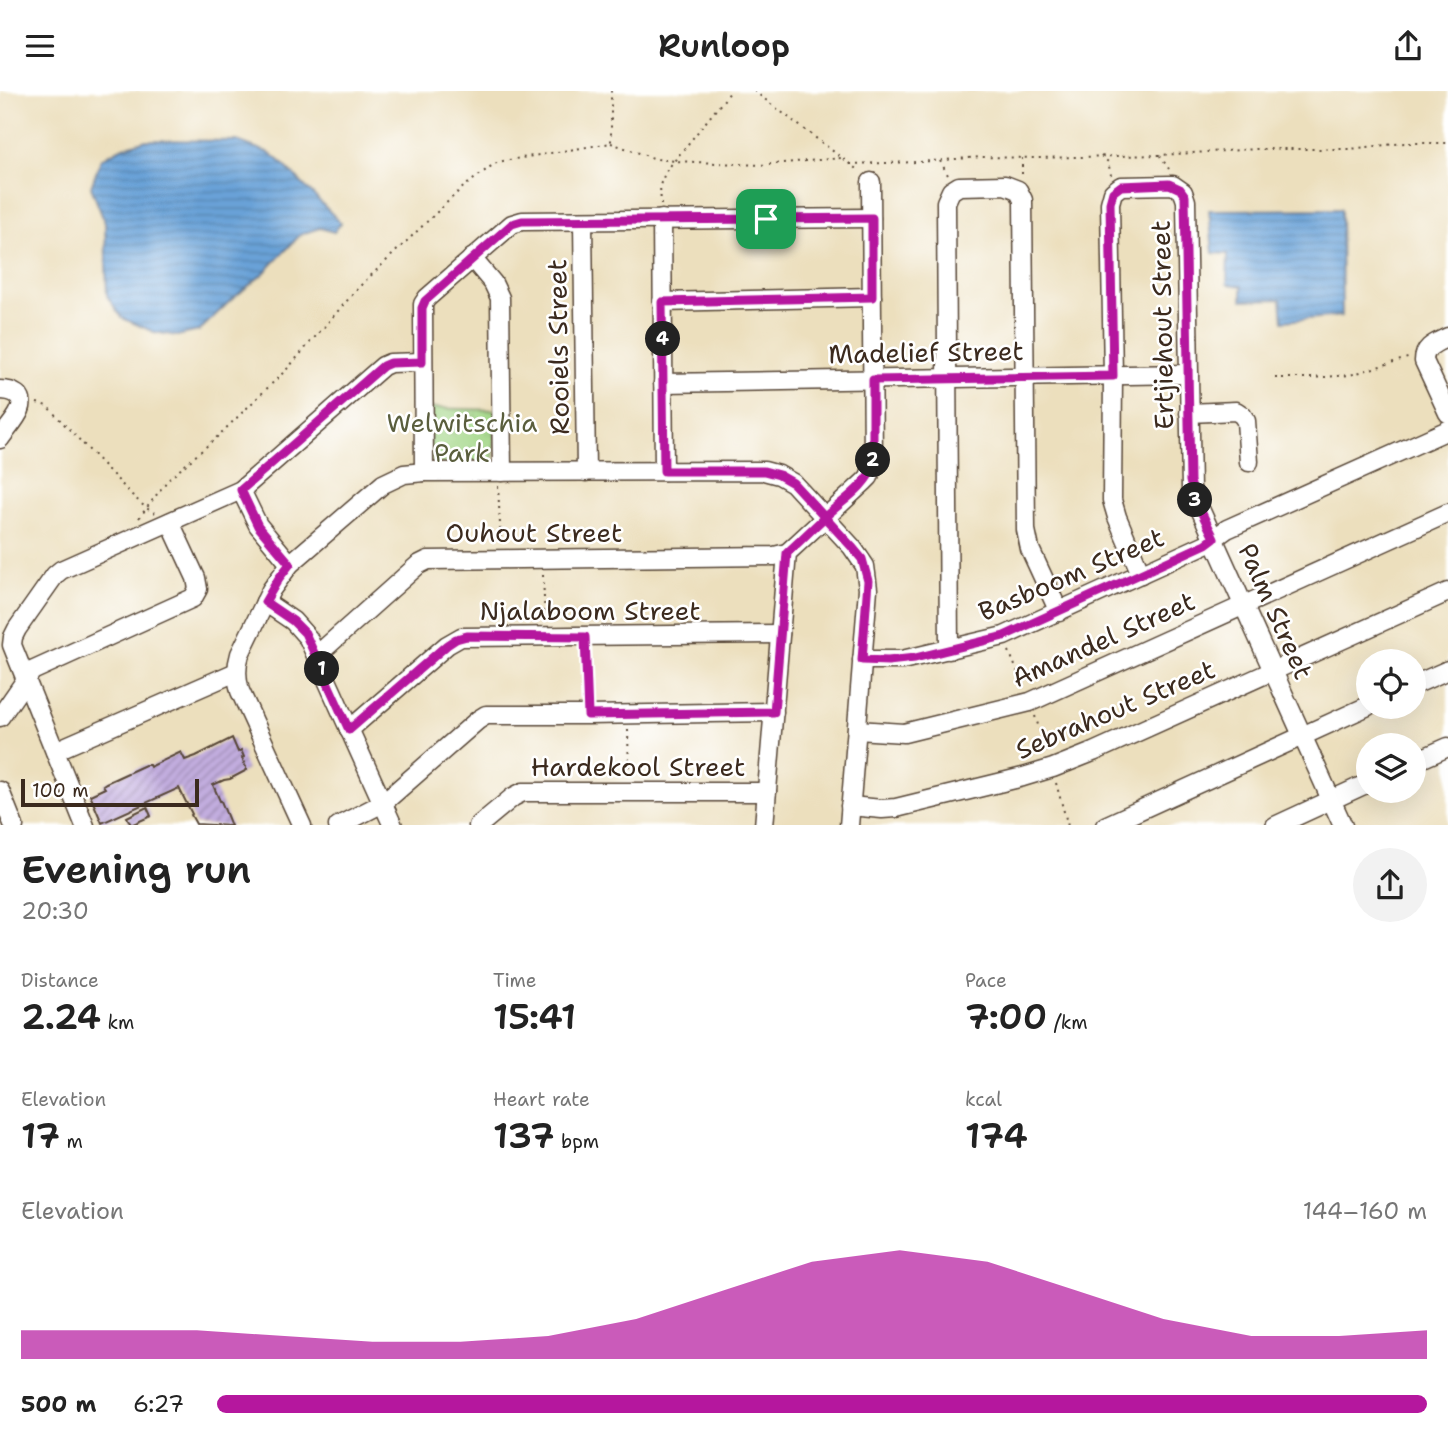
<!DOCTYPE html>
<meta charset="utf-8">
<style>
:root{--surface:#fff;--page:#f2f2f2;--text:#222;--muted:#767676;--accent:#b5179e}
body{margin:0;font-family:"Shantell Sans",sans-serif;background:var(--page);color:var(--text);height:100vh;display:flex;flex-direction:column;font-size:26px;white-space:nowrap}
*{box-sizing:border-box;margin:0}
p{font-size:23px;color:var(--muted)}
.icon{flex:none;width:38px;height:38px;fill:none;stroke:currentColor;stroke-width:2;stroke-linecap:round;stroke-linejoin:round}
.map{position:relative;height:734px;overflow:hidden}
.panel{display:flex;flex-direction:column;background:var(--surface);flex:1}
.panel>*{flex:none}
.controls{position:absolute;left:1356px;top:558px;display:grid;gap:14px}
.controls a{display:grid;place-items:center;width:70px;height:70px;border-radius:50%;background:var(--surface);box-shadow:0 7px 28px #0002;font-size:35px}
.scale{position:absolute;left:21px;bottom:18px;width:178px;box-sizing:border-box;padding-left:7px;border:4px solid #3b2a1e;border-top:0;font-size:19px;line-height:24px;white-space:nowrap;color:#3b2a1e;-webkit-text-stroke:5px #fff;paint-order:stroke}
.pin{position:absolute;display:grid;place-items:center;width:60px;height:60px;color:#fff;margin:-30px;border-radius:14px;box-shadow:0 4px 10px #0006}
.km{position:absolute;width:35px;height:35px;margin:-18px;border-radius:50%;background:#222;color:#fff;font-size:19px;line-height:35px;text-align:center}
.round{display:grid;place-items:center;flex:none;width:74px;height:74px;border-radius:37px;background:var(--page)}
.headline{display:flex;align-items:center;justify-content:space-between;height:119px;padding:0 21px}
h1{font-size:38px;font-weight:600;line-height:52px}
.figures{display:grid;grid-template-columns:repeat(3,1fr);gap:10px;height:119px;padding:7px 21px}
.figures div{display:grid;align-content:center}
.figures b{font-size:35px;font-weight:600}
.figures small{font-size:19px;font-weight:400}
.figures p{font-size:19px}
.chart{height:196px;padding:14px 21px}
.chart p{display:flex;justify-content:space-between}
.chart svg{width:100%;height:126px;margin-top:7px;fill:var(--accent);opacity:.7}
ul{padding:0 21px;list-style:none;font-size:23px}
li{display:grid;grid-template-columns:112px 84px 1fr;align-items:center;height:52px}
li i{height:18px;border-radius:9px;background:var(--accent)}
header{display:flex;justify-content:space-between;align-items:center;height:91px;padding:0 21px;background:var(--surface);font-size:32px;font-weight:600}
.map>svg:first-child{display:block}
</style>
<header><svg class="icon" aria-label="menu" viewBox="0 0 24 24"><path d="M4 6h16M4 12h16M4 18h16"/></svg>Runloop<svg class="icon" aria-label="share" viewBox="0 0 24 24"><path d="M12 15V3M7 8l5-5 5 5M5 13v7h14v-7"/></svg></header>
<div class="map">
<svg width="1448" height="735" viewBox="0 0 1448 735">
<defs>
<pattern id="grass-tufts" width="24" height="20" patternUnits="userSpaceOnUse" patternTransform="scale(1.75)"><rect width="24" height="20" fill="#a2d686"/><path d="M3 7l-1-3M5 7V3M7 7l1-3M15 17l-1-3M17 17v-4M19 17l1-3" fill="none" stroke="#8cb873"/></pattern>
<pattern id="water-rules" width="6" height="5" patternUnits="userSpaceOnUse" patternTransform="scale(1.75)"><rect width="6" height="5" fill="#69a2d8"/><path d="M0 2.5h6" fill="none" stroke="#5884af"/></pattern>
<pattern id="building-hatch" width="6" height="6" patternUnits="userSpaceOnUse" patternTransform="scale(1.75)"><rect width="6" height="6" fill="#c2addf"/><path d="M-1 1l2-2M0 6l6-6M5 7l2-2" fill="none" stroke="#9f8db4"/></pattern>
</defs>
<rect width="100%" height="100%" fill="#fff"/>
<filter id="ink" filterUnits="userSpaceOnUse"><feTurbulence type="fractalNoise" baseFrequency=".0143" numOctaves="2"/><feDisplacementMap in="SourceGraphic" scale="14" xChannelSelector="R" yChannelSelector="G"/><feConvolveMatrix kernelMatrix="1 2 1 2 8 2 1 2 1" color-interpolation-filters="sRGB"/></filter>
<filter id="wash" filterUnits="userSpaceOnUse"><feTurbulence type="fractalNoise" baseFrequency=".00686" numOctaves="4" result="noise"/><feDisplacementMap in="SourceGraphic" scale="28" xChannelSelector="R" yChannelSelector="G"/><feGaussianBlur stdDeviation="1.57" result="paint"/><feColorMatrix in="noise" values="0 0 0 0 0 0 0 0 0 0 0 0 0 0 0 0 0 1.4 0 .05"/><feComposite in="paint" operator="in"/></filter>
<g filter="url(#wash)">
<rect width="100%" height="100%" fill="#ecdfbd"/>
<polygon fill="url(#grass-tufts)" stroke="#6e8052" stroke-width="2" points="427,317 497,319 493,371 490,373 432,373"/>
<g fill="url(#water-rules)" stroke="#52667b" stroke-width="2">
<polygon points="146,49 237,50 267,61 279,69 341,132 334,141 320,137 301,143 264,182 230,210 199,240 177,245 154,241 122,227 107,205 105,132 91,96 101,68 121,57"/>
<polygon points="1341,118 1342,225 1283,230 1281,208 1242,209 1242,195 1227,193 1228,163 1213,162 1209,119"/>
</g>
<g id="blocks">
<g fill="url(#building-hatch)">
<polygon points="232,647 238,661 241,659 244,666 242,667 247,679 230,688 224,689 213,694 220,710 221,710 231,735 196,733 191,724 192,723 179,697 102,732 90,704 105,697 103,694 106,692 145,674 149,674 150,676 181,661 185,669 196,665"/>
<polygon points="147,716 151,725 131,734 127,726"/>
</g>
</g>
</g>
<g filter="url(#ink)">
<use href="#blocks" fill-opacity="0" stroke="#564536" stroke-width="2"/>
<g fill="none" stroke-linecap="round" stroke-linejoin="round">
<defs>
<g id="minor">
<polyline points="662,128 664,380"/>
<polyline points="583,130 586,381"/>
<polyline points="472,167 493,192 500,207 502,381"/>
<polyline points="662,211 872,206"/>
<path d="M1448,246C1436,252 1424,255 1424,270L1448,322"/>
<polyline points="663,292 1189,283"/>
<path d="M0,299C12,299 26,304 20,319C16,329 6,339 0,348"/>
<polyline points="1189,322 1236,320 1242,324 1246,330 1249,371"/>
<polyline points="424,381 423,213 427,207 512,133 522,130 871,127"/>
<polyline points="241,399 258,434 290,473"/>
<polyline points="1141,483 1117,426 1112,409 1113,285 1110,112 1113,101 1121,95 1173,94 1183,101 1186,110 1191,398 1343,735"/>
<polyline points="265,511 293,530 308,547 393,735"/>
<polyline points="949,559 946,111 951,100 959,95 1005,94 1018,99 1023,109 1026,439 1030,458 1059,521"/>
<polyline points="316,565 418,474 428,469 774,465 787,462"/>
<polyline points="862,569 902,569 1004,545 1206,453 1227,438 1448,339"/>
<polyline points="1414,594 1448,579"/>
<polyline points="0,626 32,580 193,507 198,498 196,487 170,431"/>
<polyline points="349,639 447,554 461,546 780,543"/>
<polyline points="857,639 904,642 1030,611 1448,422"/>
<polyline points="55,660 236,581"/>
<polyline points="1414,671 1448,656"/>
<polyline points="0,700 14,735"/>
<polyline points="850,715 882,718 896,717 1023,686 1053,677 1093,661 1448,501"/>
<polyline points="85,735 12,554 13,546 17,538 55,484 61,479 241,399 383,275 390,272 422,271"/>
<path d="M302,735L240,600C236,587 236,576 240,563L271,499L290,473L383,393L404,383L424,381L764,380L779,384L793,392L852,456L865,475L868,498L849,735"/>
<polyline points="338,735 383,712 478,629 486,624 588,624 774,621"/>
<polyline points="478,735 513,706 523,701 767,701"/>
<polyline points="764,735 787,462 864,391 869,386 873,374 871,91"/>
<polyline points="1105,735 1368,615"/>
<polyline points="1275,735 1368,692"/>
</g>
</defs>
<use href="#minor" stroke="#564536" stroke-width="21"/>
<g stroke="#564536" stroke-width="2" stroke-dasharray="2 5" stroke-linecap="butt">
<polyline points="754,0 859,80"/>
<polyline points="611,52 656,68 675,70 760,74 842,67"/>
<polyline points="1101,65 1108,71 1111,84"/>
<polyline points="1160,65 1169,78"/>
<polyline points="1022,67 1022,84"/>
<polyline points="940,70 948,84"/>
<polyline points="850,73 919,71 981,66 1037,67 1160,64 1257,58 1350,58 1404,52 1448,52"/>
<polyline points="661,114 660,94 666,80 731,0"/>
<polyline points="1275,287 1312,287 1350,284 1411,266"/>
<polyline points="37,312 47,315 132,404 146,417 155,422"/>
<polyline points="498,395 501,452"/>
<polyline points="139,427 167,390 217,346 288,277 359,196 461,98 494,73 503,70 611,52 611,0"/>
<polyline points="543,484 545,531"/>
<polyline points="585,559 587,609"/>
<polyline points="1009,560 1024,597"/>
<polyline points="1035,625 1048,663"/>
<polyline points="628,639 629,685"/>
<polyline points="1056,692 1068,735"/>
</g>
<use href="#minor" stroke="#fff" stroke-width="18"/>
</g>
</g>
<g fill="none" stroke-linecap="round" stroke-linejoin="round" filter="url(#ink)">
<defs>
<path id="route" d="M766,128L522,130L512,133L425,210L422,217V271L390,272L383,275L241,399L258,435L290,473L279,487L265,511L293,530L305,542L349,639L447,554L456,548L467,545L585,546L588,624L774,621L787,462C799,451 811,439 824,427C840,411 867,396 873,374V289L1113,285L1110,112L1113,101L1121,95L1169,93L1180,98L1185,105L1190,390L1194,406L1214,447L1206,453L1004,545L915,567L888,570L862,569L868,490L862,468L852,456L793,392L779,384L764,380H664L662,211L872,206V127L766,128"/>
</defs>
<use href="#route" stroke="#fff" stroke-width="14"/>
<use href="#route" stroke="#b5179e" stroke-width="9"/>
</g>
<g text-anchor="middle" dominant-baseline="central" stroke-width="5" stroke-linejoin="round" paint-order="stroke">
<g font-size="26" fill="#3b2a1e" stroke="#fff">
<text transform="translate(1162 234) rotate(-91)">Ertjiehout Street</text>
<text transform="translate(558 256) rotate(-91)">Rooiels Street</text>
<text transform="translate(926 261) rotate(-1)">Madelief Street</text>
<text x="534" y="441">Ouhout Street</text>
<text transform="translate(1071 483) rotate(-23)">Basboom Street</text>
<text x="590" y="519">Njalaboom Street</text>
<text transform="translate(1276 520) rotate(66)">Palm Street</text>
<text transform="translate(1103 548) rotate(-24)">Amandel Street</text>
<text transform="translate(1115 618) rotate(-23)">Sebrahout Street</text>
<text x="638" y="675">Hardekool Street</text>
</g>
<g font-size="26" fill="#5a5e3d" stroke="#fff">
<text x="462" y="331">Welwitschia<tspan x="462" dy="30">Park</tspan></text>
</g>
</g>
</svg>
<div class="controls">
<a><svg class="icon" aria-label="locate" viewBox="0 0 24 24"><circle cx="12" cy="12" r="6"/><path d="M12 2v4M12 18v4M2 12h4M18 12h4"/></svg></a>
<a><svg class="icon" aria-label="layers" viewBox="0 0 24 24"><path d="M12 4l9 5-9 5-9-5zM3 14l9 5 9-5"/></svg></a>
</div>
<div class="scale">100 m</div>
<div class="pin" style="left:766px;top:128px;background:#1e9e55"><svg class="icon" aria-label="arrive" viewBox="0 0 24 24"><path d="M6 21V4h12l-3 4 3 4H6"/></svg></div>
<b class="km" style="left:322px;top:578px">1</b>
<b class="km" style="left:873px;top:369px">2</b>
<b class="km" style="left:1195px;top:409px">3</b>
<b class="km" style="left:663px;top:248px">4</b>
</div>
<section class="panel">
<div class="headline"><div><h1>Evening run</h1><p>20:30</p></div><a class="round"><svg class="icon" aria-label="share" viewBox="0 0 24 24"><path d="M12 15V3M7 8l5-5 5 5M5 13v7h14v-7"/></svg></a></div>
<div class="figures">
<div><p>Distance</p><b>2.24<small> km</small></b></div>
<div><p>Time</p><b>15:41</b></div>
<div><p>Pace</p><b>7:00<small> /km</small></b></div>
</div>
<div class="figures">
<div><p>Elevation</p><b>17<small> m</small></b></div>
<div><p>Heart rate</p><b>137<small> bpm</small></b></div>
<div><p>kcal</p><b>174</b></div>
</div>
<div class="chart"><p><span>Elevation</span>144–160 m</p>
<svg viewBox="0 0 160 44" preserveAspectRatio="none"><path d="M0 44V34L10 34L20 34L30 36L40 38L50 38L60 36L70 30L80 20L90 10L100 6L110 10L120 20L130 30L140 36L150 36L160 34V44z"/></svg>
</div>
<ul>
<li><b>500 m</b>6:27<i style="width:100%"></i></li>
</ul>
</section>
